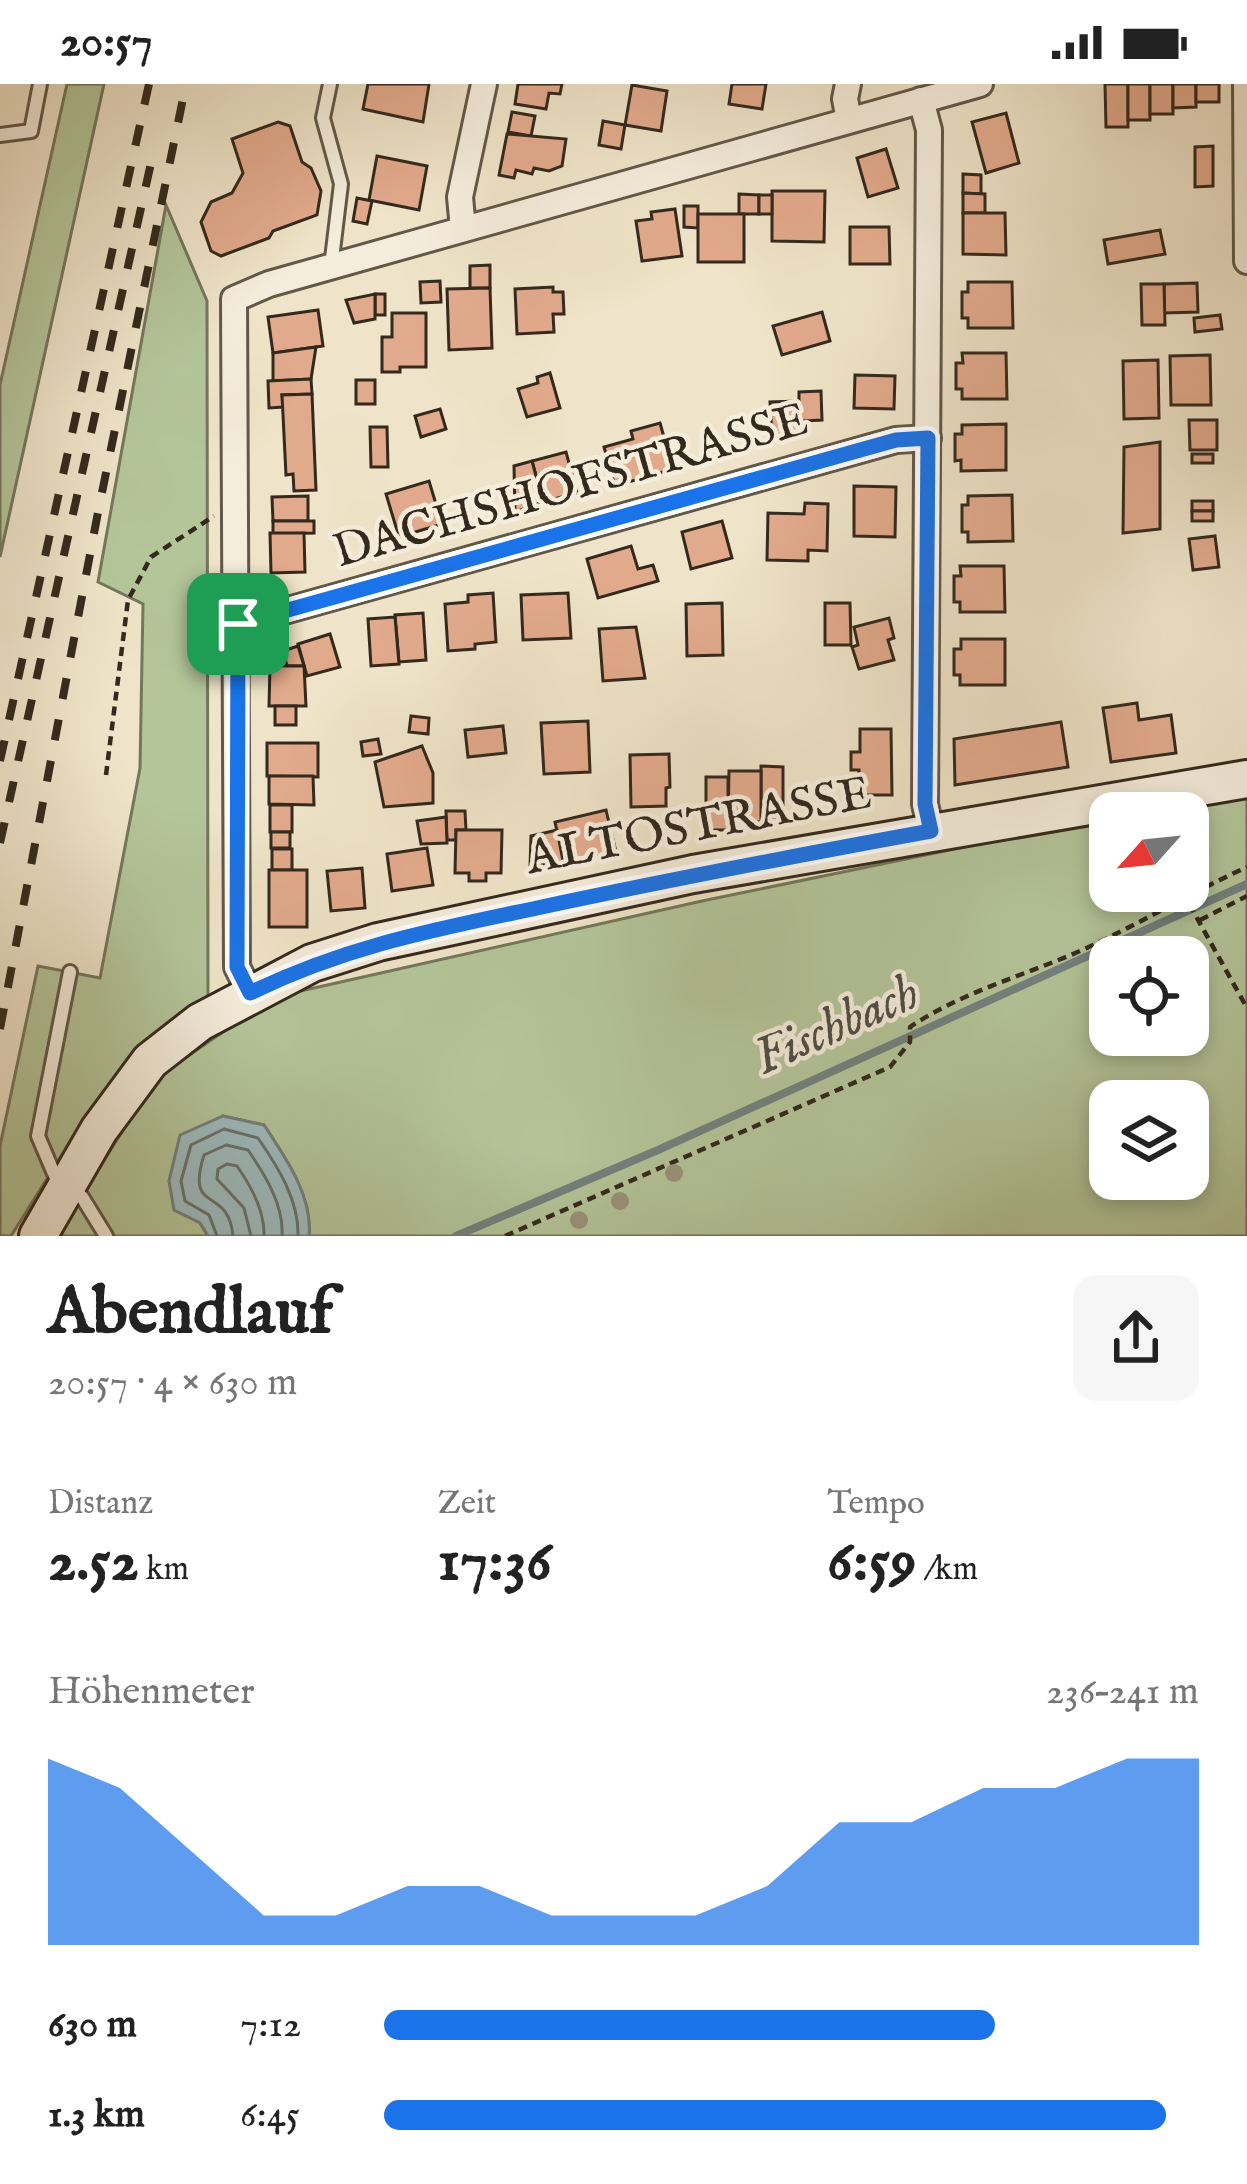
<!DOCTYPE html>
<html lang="de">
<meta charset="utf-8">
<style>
:root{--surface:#fff;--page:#f6f6f6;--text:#222;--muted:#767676;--accent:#1a73e8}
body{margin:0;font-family:"IM FELL English",serif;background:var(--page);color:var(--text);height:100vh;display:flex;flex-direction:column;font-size:45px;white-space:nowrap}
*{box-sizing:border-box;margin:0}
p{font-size:39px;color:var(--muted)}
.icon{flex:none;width:66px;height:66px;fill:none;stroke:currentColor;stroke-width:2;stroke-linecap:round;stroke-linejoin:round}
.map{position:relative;height:1152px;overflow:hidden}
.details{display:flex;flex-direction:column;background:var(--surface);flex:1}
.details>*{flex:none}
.needle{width:78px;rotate:243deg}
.buttons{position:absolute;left:1089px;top:708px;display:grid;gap:24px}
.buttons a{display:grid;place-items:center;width:120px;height:120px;border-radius:24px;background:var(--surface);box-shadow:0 6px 18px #0003;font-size:60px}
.pin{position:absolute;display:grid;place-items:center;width:102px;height:102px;color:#fff;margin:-51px;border-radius:24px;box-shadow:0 6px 18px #0006}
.round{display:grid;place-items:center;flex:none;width:126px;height:126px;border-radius:24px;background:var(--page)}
.summary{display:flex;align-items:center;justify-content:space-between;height:204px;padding:0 48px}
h1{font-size:66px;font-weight:700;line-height:90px}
.stats{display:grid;grid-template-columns:repeat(3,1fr);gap:18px;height:204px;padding:12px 48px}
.stats div{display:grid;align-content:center}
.stats b{font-size:60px;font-weight:700}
.stats small{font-size:33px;font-weight:400}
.stats p{font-size:33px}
.chart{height:336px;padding:24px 48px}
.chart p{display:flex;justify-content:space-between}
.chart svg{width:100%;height:216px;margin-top:12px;fill:var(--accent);opacity:.7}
ul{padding:0 48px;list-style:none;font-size:39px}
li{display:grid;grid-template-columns:192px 144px 1fr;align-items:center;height:90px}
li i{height:30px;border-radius:15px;background:var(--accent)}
.status{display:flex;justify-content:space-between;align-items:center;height:84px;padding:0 60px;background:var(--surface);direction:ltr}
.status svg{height:33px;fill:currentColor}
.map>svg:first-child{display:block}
</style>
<div class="status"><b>20:57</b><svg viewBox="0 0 49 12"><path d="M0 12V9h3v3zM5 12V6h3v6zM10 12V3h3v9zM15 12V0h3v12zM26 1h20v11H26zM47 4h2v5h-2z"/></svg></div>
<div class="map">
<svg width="1247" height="1152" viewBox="0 0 1247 1152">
<rect width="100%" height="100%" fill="#efe4c9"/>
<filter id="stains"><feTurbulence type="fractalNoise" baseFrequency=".00167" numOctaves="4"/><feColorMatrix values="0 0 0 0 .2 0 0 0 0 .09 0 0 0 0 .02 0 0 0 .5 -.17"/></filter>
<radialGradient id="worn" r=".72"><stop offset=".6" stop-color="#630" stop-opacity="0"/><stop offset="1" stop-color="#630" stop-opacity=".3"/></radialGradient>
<g fill="#b4c59a" stroke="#74775c" stroke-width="3" fill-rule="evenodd">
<polygon points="67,0 104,0 0,473 0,301"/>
<polygon points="166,121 207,217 208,913 139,972 68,1061 11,1152 0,1152 0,1062 38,882 100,894 140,684 143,520 98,498"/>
<path d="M1247,712V1152H309C313,1113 285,1073 264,1041L223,1032L200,1139L208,1152H56L156,994L274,913L702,817L1110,733V807H1188V729H1132ZM1110,873H1188V951H1110ZM1110,1017H1188V1095H1110Z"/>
</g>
<path fill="#9ebcbf" stroke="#73817e" stroke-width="3" d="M223,1032L264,1041C285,1073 313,1112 309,1152H208L200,1139L174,1126L169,1097L180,1051Z"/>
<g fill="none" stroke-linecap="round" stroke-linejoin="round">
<g stroke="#68726e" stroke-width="3">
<path d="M217,1152L209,1131L185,1117L181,1097L191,1061L224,1045L258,1054C278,1083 299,1116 298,1152"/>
<path d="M233,1152C228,1100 185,1132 204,1071L226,1061L248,1066C265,1091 284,1121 282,1152"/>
<path d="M251,1152L244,1124L217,1095L218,1085L227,1080L237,1082C251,1102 265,1127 264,1152"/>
</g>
<polyline stroke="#73817e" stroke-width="8" points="456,1152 658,1066 1247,800"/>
</g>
<g fill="#e2aa8c" stroke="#33291d" stroke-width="3">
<polygon points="368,0 429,0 423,38 363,25"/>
<polygon points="518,0 562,0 560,10 549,9 546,25 515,20"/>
<polygon points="732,0 766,0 762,25 729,20"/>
<polygon points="1105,0 1128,0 1128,43 1106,43"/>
<rect x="1128" y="0" width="22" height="36"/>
<rect x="1150" y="0" width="23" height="30"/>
<polygon points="1173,0 1196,0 1196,23 1173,24"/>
<rect x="1196" y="0" width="23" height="18"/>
<polygon points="632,1 667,7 661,47 625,41"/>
<polygon points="512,28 535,32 531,52 508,48"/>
<polygon points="1006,29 1019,79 986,89 972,38"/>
<polygon points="603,37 625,41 621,65 599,61"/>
<polygon points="278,38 290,42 302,78 311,84 321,107 317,131 273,147 269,154 221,172 211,167 201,138 211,118 232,109 243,89 232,55"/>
<polygon points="507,50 566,55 562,82 549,87 534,84 532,90 516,86 514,94 499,91"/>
<polygon points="1213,62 1213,102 1195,103 1195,63"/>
<polygon points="886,65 898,104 868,113 857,74"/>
<polygon points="377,72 427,82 419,126 369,116"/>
<polygon points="963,90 981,91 981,110 963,109"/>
<polygon points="772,107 825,107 824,158 772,157"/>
<polygon points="963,109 985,110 985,129 963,129"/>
<polygon points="739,110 759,111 759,130 739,130"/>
<rect x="759" y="111" width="13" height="19"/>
<polygon points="357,114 372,117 367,140 353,137"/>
<polygon points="684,122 698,122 698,144 684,143"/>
<polygon points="675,125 682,172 642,177 636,137 652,135 651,128"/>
<polygon points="963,129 1005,129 1006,171 963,170"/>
<rect x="698" y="130" width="46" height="48"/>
<polygon points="850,143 889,143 890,180 850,180"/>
<polygon points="1160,146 1165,170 1108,180 1104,156"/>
<polygon points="490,181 490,204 470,204 470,182"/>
<polygon points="440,197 441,218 421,219 420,198"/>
<polygon points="968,198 1012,198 1013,244 968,244 968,234 962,234 962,208 968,208"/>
<polygon points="1197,199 1198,228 1164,229 1164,200"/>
<polygon points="1141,200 1164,200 1165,241 1142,241"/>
<polygon points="553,203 553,208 563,208 564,230 553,230 554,248 517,250 515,205"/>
<polygon points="490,204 492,264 449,266 447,205"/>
<rect x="375" y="210" width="10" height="21"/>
<polygon points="375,210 375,235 354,239 346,216"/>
<polygon points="318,226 323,262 273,269 268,233"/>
<polygon points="822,228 830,257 782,271 773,242"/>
<polygon points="392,229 426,229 426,283 400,283 400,288 382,288 382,253 392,253"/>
<polygon points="1220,231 1222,245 1195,248 1194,234"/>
<polygon points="316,263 311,295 273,297 273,269"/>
<polygon points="962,269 1006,269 1007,315 962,315 962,305 956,305 956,279 963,279"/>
<polygon points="1210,271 1211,321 1171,321 1170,272"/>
<polygon points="1158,276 1159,334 1124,335 1123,277"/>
<polygon points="550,289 560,324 527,333 518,305 538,299 537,293"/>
<polygon points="855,291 895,292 894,325 854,324"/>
<polygon points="311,295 312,310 282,311 283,323 269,324 268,297"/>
<rect x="356" y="296" width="19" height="24"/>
<polygon points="821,307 822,336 803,337 803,350 772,351 770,318 799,317 799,308"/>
<polygon points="312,310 316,406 294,407 293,390 286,391 282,311"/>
<polygon points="440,325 446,345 421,353 415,332"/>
<polygon points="1189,336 1217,336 1217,366 1190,366"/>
<polygon points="660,339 673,385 615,402 604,363 633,355 631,347"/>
<polygon points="1006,340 1006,386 961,387 961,376 955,377 955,350 962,350 962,341"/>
<polygon points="370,343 387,343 388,383 371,383"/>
<polygon points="1160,358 1160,445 1123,449 1124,363"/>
<polygon points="566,368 577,409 543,418 532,377"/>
<rect x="1192" y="370" width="21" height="9"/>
<polygon points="532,377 543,418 515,428 514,382"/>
<polygon points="429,397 442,440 399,453 386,410"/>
<polygon points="854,402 896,403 895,453 854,452"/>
<polygon points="1012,411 1013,457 968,458 968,448 962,448 962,421 968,421 968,412"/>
<polygon points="308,412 308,437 273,437 272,413"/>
<rect x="1192" y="417" width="21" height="10"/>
<polygon points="805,419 828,420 827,467 808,466 808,477 767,476 768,429 804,430"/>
<rect x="1192" y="427" width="21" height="10"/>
<polygon points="273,437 314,437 314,449 273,450"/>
<polygon points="722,437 732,474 691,485 682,448"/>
<polygon points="270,449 304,449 305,488 271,489"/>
<polygon points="1215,452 1219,483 1193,486 1189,455"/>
<polygon points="631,462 638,485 653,481 658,497 598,514 587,475"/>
<polygon points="960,482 1004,482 1005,528 960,528 960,518 954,518 954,492 961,492"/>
<polygon points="493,509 496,558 475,560 475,565 448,567 445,520 468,518 468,511"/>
<polygon points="568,509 571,554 523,556 521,511"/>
<polygon points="722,519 723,571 687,572 686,520"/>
<polygon points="825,519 850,519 851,561 825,561"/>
<polygon points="423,529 426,576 399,578 395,531"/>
<polygon points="395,533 399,580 371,582 368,535"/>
<polygon points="889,534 894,554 888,556 894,576 859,585 852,563 858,561 854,543"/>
<polygon points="636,543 645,594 603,597 599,545"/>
<polygon points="330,550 340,583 307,592 298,560"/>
<polygon points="961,555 1005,555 1005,601 960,601 960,591 954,591 954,565 961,565"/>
<polygon points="298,562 304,582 287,582 283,567"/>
<polygon points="270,582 304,582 306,622 269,622"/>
<polygon points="1137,619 1139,636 1171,631 1176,669 1111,678 1103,624"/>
<rect x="275" y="622" width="21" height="19"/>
<polygon points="411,632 429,634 428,650 409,648"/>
<polygon points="588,637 590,688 544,690 541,639"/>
<polygon points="1061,638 1068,683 955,701 954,655"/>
<polygon points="503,642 506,669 468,673 465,646"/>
<polygon points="860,645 891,645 892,711 859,711 859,686 851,686 851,668 860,668"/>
<polygon points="378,655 381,670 363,672 361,658"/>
<polygon points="267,659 318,659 318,693 267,692"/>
<polygon points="422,662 433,689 433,719 384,723 375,678"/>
<polygon points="669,670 670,703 666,704 666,722 631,723 630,671"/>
<polygon points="761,682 783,683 783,733 761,733"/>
<polygon points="729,687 761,687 761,738 728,738"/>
<polygon points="269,692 313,692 314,721 269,720"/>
<rect x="706" y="693" width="22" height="53"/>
<rect x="270" y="721" width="22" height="27"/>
<polygon points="606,726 616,768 564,780 555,738"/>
<polygon points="446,727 465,727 466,746 456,746 456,756 447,756"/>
<polygon points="446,733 447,759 421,760 417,737"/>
<polygon points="456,746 502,746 501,789 486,789 486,797 469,797 469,789 455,789"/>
<polygon points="557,746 563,777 530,783 531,752"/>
<rect x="271" y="748" width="19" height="16"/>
<polygon points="427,764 433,801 392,807 387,770"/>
<rect x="272" y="765" width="20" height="21"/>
<polygon points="362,784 365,824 331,827 327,787"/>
<rect x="269" y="786" width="38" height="57"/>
</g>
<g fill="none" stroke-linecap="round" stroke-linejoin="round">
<defs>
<g id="service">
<polyline points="330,0 323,34 341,100 331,183"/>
<polyline points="0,51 31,47 40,0"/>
<polyline points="70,888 38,1052 55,1092 82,1113 106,1152"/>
</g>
<g id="minor">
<polyline points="848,0 845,15 849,36"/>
<polyline points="1246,0 1247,177"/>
<polyline points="921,16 929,46 925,720 931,747"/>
<polyline points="463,145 460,113 484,0"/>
<polyline points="238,540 896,356 928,354"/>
<polyline points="250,909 237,883 234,215 269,200 980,0"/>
</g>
<polyline id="secondary" points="38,1152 99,1046 150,977 200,938 312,879 378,858 693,790 1247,695"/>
</defs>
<use href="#service" stroke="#625848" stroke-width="18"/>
<use href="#minor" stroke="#625848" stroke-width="30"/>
<use href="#secondary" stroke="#33291d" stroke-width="42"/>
<g stroke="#33291d" stroke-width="4.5" stroke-dasharray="9 6" stroke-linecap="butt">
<polyline points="106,691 128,516 151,473 214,432"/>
<polyline points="1182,807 1247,924"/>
<polyline points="1200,836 1247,812"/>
<path d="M505,1152L890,983L910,958V943C962,908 1023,892 1080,867C1138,841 1190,809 1247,783"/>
</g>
<use href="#service" stroke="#f5eddc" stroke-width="12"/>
<use href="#minor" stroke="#f5eddc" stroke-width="24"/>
<use href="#secondary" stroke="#f5eddc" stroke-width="36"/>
<g stroke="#33291d" stroke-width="8" stroke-dasharray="21 21" stroke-linecap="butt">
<polyline points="0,677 149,0"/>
<polyline points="0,759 153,70"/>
<polyline points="0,945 99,423 186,0"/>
</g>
</g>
<g fill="#99937b">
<circle cx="674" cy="1089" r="9"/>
<circle cx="620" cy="1117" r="9"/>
<circle cx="579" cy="1136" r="9"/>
</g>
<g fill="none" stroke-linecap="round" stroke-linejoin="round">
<defs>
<path id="route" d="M928,354L925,720L931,747C799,771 668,796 537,824C433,846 347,862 250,909L237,883L238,540L896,356Z"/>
</defs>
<use href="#route" stroke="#fff" stroke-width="24"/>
<use href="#route" stroke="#1a73e8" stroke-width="15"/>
</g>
<g text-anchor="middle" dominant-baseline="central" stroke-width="9" stroke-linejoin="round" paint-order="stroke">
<g font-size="48" fill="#33291d" stroke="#f5eddc">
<text transform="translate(571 403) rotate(-16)">DACHSHOFSTRASSE</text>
<text transform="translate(699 743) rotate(-11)">ALTOSTRASSE</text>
</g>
<g font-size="51" font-style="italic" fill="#4e4e46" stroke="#f5eddc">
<text transform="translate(837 943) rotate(-24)">Fischbach</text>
</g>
</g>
<rect width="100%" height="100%" filter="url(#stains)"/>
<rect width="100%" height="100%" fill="url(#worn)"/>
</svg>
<div class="buttons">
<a><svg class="needle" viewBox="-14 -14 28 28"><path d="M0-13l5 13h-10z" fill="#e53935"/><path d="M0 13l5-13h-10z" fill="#767676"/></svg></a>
<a><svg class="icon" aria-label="locate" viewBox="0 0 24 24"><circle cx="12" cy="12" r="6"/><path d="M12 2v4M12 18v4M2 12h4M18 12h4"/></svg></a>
<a><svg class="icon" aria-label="layers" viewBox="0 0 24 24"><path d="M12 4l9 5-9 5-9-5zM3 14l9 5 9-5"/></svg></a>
</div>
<div class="pin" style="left:238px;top:540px;background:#1e9e55"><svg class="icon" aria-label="arrive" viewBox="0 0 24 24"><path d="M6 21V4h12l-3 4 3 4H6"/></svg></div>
</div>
<section class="details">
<div class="summary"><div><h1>Abendlauf</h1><p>20:57 · 4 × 630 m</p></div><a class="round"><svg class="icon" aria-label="share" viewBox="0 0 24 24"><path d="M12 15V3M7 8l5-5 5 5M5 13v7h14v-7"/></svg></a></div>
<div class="stats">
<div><p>Distanz</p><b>2.52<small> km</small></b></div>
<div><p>Zeit</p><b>17:36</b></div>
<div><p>Tempo</p><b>6:59<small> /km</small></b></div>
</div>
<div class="chart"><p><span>Höhenmeter</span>236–241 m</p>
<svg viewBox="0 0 160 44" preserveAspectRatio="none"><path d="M0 44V6L10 12L20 25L30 38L40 38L50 32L60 32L70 38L80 38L90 38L100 32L110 19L120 19L130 12L140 12L150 6L160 6V44z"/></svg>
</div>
<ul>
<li><b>630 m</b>7:12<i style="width:75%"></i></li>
<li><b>1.3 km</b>6:45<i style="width:96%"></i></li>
</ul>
</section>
